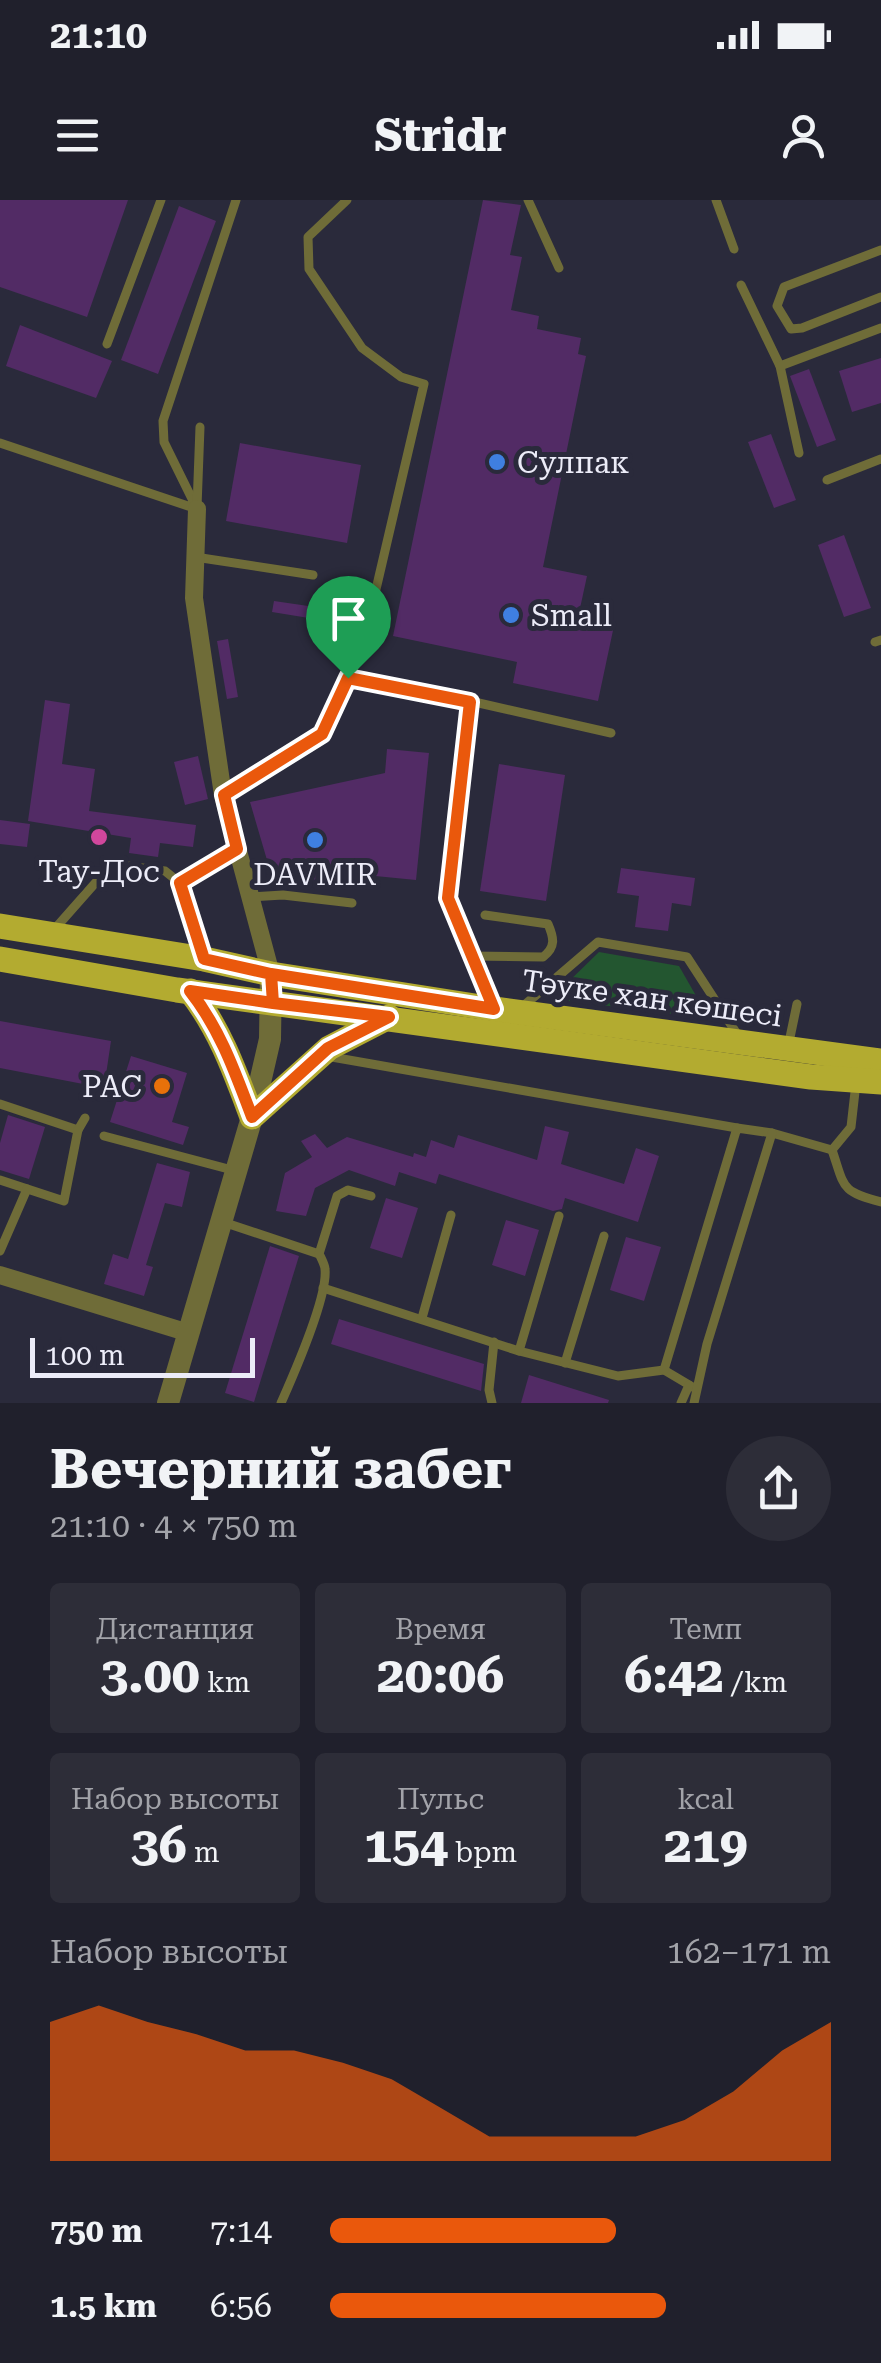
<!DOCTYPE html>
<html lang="ru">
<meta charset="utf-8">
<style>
:root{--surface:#20202c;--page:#2d2d38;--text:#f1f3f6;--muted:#a2a3a9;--accent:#ea580c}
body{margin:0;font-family:"Roboto Serif",serif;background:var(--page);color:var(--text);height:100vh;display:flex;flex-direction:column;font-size:38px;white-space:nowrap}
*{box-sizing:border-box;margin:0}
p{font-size:32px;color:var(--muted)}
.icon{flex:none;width:55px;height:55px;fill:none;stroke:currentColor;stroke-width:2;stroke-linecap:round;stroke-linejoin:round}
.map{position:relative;height:1203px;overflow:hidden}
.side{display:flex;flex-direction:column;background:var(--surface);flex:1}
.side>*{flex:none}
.scale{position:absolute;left:30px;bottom:25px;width:225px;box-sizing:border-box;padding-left:10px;border:5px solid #ececf8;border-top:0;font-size:28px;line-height:35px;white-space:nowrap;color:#ececf8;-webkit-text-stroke:8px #2a2a3b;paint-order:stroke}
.pin{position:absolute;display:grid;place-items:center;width:85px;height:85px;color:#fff;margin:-102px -42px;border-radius:50% 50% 50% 0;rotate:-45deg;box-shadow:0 0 10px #0007}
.pin .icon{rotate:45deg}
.round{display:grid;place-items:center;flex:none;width:105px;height:105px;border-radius:52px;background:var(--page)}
.summary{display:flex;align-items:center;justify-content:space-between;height:170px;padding:0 50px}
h1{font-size:55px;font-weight:700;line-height:75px}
.metrics{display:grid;grid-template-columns:repeat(3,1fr);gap:15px;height:170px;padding:10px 50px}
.metrics div{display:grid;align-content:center;border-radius:10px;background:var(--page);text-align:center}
.metrics b{font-size:50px;font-weight:700}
.metrics small{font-size:28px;font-weight:400}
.metrics p{font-size:28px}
.chart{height:280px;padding:20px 50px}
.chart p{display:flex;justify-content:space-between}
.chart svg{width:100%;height:180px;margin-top:10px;fill:var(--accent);opacity:.7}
ul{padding:0 50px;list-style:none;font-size:32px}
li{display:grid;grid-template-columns:160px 120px 1fr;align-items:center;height:75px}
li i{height:25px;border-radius:12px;background:var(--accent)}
.status{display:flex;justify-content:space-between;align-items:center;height:70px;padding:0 50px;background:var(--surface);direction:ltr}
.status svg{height:28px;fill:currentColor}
header{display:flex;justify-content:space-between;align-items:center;height:130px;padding:0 50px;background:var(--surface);font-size:45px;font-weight:700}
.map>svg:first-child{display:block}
</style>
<div class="status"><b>21:10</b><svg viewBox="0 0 49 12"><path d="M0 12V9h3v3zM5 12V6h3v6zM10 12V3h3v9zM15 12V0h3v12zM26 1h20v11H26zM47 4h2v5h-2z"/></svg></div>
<header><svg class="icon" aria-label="menu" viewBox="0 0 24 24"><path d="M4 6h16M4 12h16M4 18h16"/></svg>Stridr<svg class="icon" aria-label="person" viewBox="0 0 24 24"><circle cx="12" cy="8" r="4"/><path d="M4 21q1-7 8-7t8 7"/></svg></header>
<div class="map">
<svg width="881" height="1203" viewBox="0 0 881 1203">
<rect width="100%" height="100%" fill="#2a2a3b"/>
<polygon fill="#235630" points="599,752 679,766 703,808 697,817 569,801 561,789"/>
<g fill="#522b65">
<polygon points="0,0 128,0 87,117 0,87"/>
<polygon points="483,0 521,5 510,55 522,57 511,110 539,116 537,129 581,138 578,154 586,156 543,367 587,376 579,413 615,421 598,501 513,483 517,462 393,436"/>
<polygon points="179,6 216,21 158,174 121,160"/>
<polygon points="20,125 112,161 96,198 6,166"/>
<polygon points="881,158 881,203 852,212 839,171"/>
<polygon points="809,169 836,240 817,247 790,176"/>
<polygon points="771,234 796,300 774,308 748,242"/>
<polygon points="240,243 361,265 347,343 226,321"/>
<polygon points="844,335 871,408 844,417 818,345"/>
<polygon points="274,401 322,408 321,420 272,412"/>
<polygon points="228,439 238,497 227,499 217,441"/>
<polygon points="45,500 70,504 62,564 95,569 89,611 196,625 193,647 160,643 158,657 129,653 131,638 28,621"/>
<polygon points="387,549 429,553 416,680 365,675 364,686 272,677 250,602 385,573"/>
<polygon points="198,556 208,599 185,605 174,562"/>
<polygon points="499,564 565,575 546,701 480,691"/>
<polygon points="0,620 30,624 27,647 0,644"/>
<polygon points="621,668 695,678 691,706 672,703 668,731 635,727 639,696 617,693"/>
<polygon points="0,821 111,841 104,888 0,868"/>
<polygon points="131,856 187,873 172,922 189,927 183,945 110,922"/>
<polygon points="8,915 45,927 29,979 0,970 0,943"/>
<polygon points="545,926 569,932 561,964 624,984 636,948 659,956 638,1022 565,998 562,1009 553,1011 439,974 436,984 399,972 395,986 349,970 315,988 306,1016 276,1011 285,973 312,957 301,941 315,934 327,948 347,937 413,957 414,953 426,957 431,940 454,948 458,935 537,960"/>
<polygon points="157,963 190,972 182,1007 165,1003 146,1065 153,1067 144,1096 104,1084 113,1054 128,1059"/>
<polygon points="386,998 418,1008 402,1058 370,1048"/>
<polygon points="506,1020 539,1030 525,1076 492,1065"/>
<polygon points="626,1037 661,1047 644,1101 610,1090"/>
<polygon points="270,1046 299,1056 254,1202 225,1193"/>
<polygon points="339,1119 484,1164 481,1191 331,1144"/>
<polygon points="529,1175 609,1200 608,1203 521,1203"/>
</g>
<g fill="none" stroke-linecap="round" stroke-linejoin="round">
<g stroke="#6f6c38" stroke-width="9">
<polyline points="528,0 559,68"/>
<polyline points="716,0 734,49"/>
<polyline points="881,50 784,87 777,106 791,129 802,128 881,97"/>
<polyline points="741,85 780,166 799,253"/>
<polyline points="107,144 161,0"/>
<polyline points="780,166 881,128"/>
<polyline points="0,243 197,309 164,242 163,221 236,0"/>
<polyline points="827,280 881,259"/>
<polyline points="197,307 200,227"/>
<polyline points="195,357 313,375"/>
<polyline points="875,442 881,440"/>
<polyline points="348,479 470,501 611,533"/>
<polyline points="470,501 448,698 493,807"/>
<polyline points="223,595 322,534 355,465 366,432 424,184 401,177 362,148 309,69 308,37 347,0"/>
<polyline points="180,683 237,649"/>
<polyline points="250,697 283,695 352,703"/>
<polyline points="52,732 112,664 165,671 180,683 203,756"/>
<path d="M472,756L543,757C556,747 554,738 548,724L485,715"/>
<polyline points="521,808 598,742 687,757 739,837"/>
<polyline points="788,847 797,804"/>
<polyline points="326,856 737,928"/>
<polyline points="0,904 78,930"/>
<polyline points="104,936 236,971"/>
<path d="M832,950C845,988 840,991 881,1002"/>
<polyline points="0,980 64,1001 78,930 85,918"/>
<polyline points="223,1022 319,1054"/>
<polyline points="0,1051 27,989"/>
<polyline points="323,1088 519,1151 618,1176 664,1170 696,1189"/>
<polyline points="422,1118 451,1015"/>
<polyline points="519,1151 559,1016"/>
<polyline points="565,1163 604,1036"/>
<polyline points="664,1170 737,928 772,933 832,950 851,927 856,883"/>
<path d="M281,1203C293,1176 328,1097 325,1069C325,1066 321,1057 319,1054L337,996L348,990L371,996"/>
<polyline points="492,1203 489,1190 494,1142"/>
<polyline points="681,1203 689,1185"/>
<polyline points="694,1203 707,1144 772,933"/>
</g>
<g stroke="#6f6c38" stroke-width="18">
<polyline points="197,309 194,398 223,595 271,774"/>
<polyline points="0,1075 189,1133"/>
</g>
<polyline stroke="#6f6c38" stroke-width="22" points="168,1203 252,917 270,839 271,774"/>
<g stroke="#b3ab30" stroke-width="25">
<polyline points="0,726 204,759 271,774 494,809 881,861"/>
<polyline points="0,759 177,790 811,877 881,882"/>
<path d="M190,791C220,829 235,872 252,917L329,848L389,817"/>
</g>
</g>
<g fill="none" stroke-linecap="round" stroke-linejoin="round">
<defs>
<path id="route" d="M348,478L322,534L224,595L237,649L180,683L204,759L271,774L273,803L190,791C220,829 235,872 252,917L328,848L389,817L273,803L271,774L494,809L448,698L470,502L348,478"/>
</defs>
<use href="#route" stroke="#fff" stroke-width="20"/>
<use href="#route" stroke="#ea580c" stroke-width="12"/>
</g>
<g fill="#3f7fe0" stroke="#2a2a3b" stroke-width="4">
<circle cx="497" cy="262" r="10"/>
<circle cx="511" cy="415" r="10"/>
<circle cx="315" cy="640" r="10"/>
</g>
<circle fill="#d1479c" stroke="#2a2a3b" stroke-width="4" cx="99" cy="637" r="10"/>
<circle fill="#e8710a" stroke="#2a2a3b" stroke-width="4" cx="162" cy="886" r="10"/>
<g text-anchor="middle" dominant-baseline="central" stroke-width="10" stroke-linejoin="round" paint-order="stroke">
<g font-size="30" fill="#ececf8" stroke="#2a2a3b" text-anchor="start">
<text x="517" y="262">Сулпак</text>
<text x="531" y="415">Small</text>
<text x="99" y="671" text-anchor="middle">Тау-Дос</text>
<text x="315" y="674" text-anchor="middle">DAVMIR</text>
<text x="142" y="886" text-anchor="end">РАС</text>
</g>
<g font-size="30" fill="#ececf8" stroke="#2a2a3b">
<text transform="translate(652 798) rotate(8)">Тәуке хан көшесі</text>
</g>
</g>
</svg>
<div class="scale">100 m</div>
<div class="pin" style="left:348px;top:478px;background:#1e9e55"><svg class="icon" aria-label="arrive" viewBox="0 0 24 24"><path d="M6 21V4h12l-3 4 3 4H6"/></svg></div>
</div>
<section class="side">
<div class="summary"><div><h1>Вечерний забег</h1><p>21:10 · 4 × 750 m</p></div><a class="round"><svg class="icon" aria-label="share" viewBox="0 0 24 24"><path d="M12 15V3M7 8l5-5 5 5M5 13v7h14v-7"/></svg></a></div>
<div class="metrics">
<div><p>Дистанция</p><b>3.00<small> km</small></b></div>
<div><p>Время</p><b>20:06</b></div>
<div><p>Темп</p><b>6:42<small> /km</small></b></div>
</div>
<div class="metrics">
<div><p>Набор высоты</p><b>36<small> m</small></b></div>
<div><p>Пульс</p><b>154<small> bpm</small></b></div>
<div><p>kcal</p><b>219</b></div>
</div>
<div class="chart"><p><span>Набор высоты</span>162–171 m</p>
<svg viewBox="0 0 160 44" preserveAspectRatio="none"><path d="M0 44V10L10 6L20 10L30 13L40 17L50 17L60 20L70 24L80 31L90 38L100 38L110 38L120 38L130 34L140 27L150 17L160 10V44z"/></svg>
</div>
<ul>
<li><b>750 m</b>7:14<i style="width:57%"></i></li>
<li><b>1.5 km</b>6:56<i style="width:67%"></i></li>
</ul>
</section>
